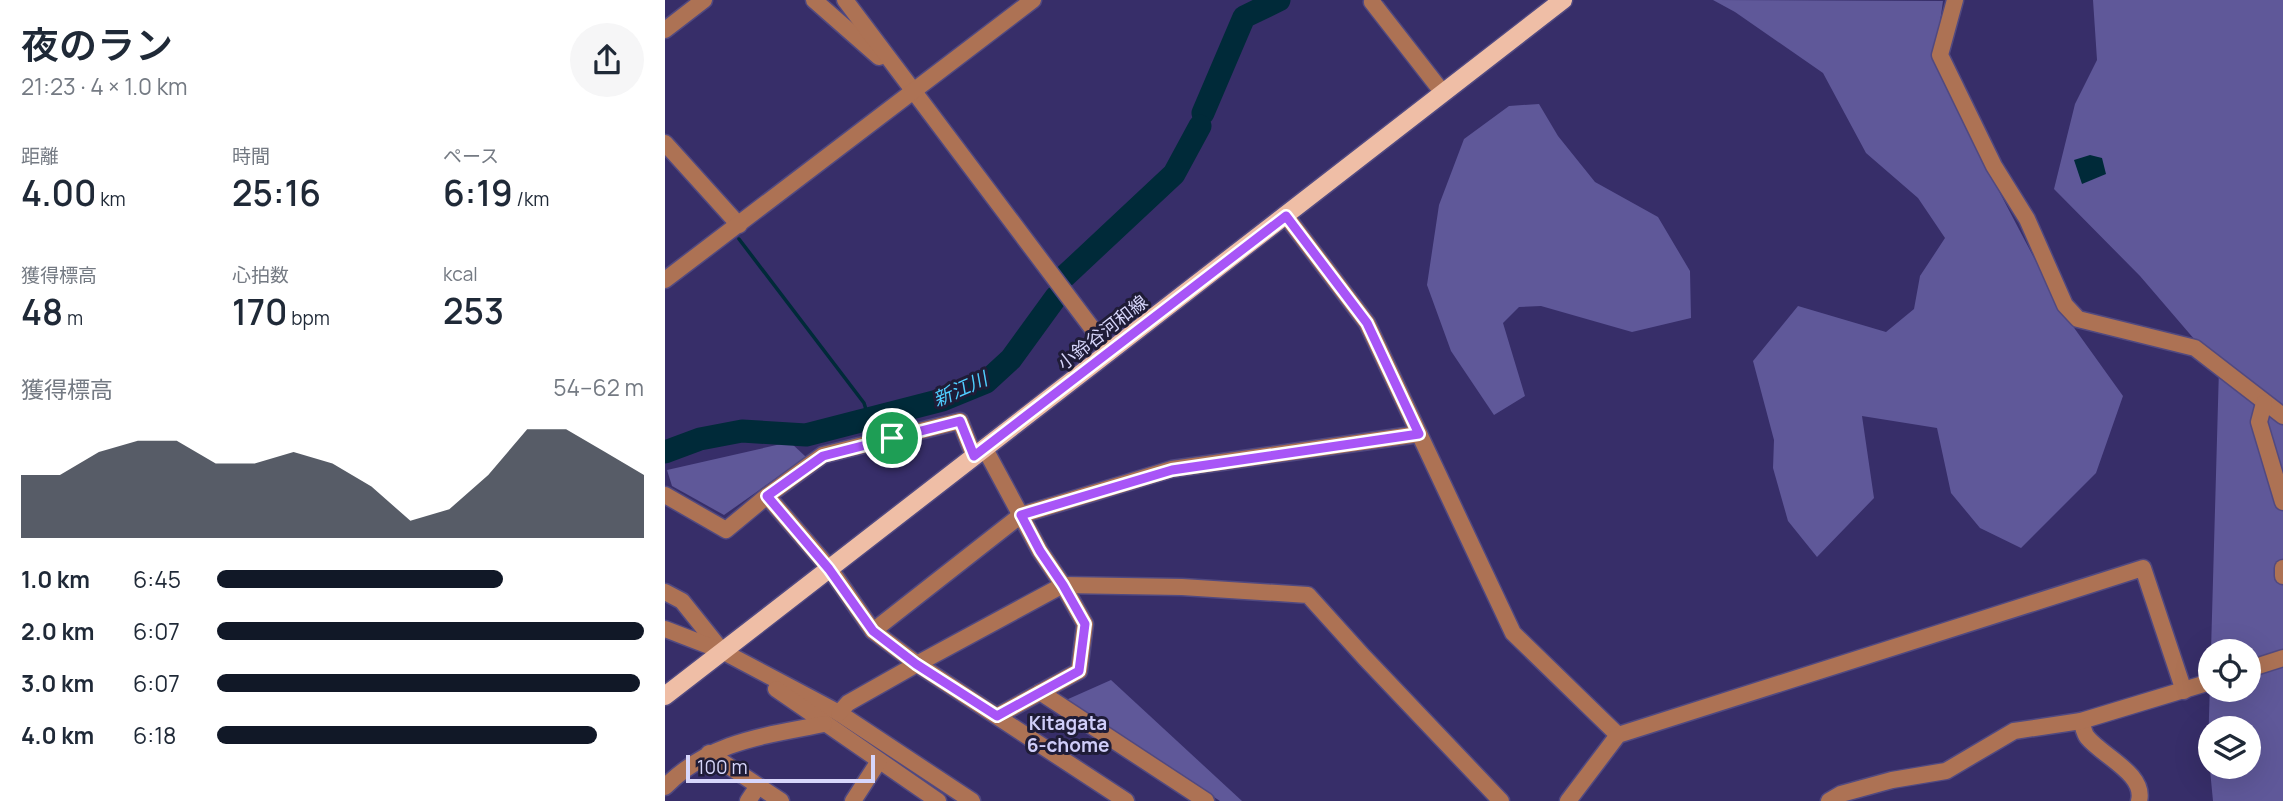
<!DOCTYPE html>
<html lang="ja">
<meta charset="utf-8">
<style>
:root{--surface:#fff;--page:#f6f6f7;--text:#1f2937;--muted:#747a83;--accent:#111827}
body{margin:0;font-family:Manrope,"Noto Sans JP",sans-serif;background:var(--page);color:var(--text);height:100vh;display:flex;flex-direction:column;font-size:26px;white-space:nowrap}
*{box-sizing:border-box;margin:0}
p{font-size:23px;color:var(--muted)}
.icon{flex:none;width:38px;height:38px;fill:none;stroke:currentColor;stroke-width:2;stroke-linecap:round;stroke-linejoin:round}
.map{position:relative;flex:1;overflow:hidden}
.drawer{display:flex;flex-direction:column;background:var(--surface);width:665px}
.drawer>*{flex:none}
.buttons{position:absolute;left:1533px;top:639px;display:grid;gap:14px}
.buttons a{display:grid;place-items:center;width:63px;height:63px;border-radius:50%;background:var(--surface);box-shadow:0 7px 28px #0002;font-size:35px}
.scale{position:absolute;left:21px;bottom:18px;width:189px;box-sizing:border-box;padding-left:7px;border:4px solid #d7d6fb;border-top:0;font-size:19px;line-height:24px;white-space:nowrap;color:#d7d6fb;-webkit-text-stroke:5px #1f1c37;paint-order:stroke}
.pin{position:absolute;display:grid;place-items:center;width:60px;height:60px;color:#fff;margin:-30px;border:4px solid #fff;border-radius:50%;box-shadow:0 2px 7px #0007}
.round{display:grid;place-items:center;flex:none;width:74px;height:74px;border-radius:37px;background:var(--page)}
.headline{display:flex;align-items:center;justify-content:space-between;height:119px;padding:0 21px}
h1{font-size:38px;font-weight:600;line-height:52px}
.figures{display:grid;grid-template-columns:repeat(3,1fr);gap:10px;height:119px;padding:7px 21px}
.figures div{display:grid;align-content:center}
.figures b{font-size:35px;font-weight:600}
.figures small{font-size:19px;font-weight:400}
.figures p{font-size:19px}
.chart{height:196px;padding:14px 21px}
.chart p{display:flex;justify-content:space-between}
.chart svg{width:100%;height:126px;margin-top:7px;fill:var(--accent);opacity:.7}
ul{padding:0 21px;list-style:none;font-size:23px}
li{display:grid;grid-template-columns:112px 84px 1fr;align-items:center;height:52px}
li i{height:18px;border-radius:9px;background:var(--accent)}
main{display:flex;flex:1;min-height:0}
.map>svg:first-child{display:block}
</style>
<main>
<section class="drawer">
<div class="headline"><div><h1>夜のラン</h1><p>21:23 · 4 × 1.0 km</p></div><a class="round"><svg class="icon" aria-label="share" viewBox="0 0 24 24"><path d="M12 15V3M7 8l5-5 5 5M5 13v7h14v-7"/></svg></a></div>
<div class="figures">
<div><p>距離</p><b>4.00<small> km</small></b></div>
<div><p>時間</p><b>25:16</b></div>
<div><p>ペース</p><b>6:19<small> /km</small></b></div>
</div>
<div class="figures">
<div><p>獲得標高</p><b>48<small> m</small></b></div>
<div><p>心拍数</p><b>170<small> bpm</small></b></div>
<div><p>kcal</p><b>253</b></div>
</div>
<div class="chart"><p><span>獲得標高</span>54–62 m</p>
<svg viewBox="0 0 160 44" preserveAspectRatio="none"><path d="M0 44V22L10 22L20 14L30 10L40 10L50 18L60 18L70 14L80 18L90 26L100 38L110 34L120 22L130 6L140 6L150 14L160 22V44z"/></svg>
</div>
<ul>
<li><b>1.0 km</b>6:45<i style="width:67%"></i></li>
<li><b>2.0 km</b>6:07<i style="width:100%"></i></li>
<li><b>3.0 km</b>6:07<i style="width:99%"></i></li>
<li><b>4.0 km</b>6:18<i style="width:89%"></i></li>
</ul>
</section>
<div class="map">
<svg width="1618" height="801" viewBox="0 0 1618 801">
<rect width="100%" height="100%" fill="#372e69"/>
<g fill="#5f5899" fill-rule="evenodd">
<polygon points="1048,0 1278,1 1270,58 1326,176 1397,311 1458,396 1431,473 1356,548 1315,528 1286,493 1272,428 1197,416 1209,498 1152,557 1123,521 1108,468 1109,440 1088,361 1133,306 1221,332 1249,309 1255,276 1280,238 1253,198 1201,153 1158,73 1070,12"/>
<path d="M1428,0H1618V801H1548L1543,749L1545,683V690H1584V651H1546L1554,368L1475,276L1389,189L1410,104L1432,60ZM1545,728H1584V766H1545Z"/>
<polygon points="874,104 893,136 930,182 993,217 1025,271 1026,318 967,332 876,306 854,307 838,323 860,396 829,415 786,351 762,285 774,205 799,139 844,106"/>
<polygon points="125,442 141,457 59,515 7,486 2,470"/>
<polygon points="446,680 577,801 555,801 401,700"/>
</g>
<polygon fill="#002a39" points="1425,155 1437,158 1441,174 1417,184 1409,160"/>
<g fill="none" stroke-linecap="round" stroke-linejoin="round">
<polyline stroke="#002a39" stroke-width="3.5" points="74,239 199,403 204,419"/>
<g stroke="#002a39" stroke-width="23">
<polyline points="538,113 579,17 614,0"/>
<polyline points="400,276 509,174 535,126"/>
<polyline points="0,452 35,439 77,431 141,435 277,400 321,382 346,359 391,297"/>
</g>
<defs>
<g id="minor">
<polyline points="149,0 214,57"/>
<polyline points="180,0 445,352"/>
<polyline points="708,0 707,2 778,93"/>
<polyline points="1290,0 1275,55 1329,166 1362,219 1400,305 1413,319 1530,348 1618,416"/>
<polyline points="0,30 39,0"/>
<polyline points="0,143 74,225"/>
<polyline points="621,216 702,323 848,633 953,735"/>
<polyline points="0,280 368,0"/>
<polyline points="1599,403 1594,422 1618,502"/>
<polyline points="320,449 375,551 398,585 420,624 414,671 332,716"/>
<polyline points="0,495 61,530 102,496 158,455 295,421 309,456"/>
<polyline points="102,496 165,569 208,631 252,664 461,801"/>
<polyline points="1618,568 1618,576"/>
<polyline points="0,592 17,601 57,651 174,713 307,801"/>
<polyline points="0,629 52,649"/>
<polyline points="208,631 356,515 507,469 754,434"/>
<polyline points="1584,669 1618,658"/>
<polyline points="111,689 273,801"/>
<polyline points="375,692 541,801"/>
<polyline points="174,713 183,703 252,664 398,585 517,587 643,595 699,657 836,801"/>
<path d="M1416,721C1418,726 1419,733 1422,737C1437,756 1481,774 1474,801"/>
<polyline points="44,753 116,801"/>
<path d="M0,787C45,741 99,736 159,724"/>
<polyline points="83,801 93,786"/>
<polyline points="188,801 214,761"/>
<polyline points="903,801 953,735 1478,568 1519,691"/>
<polyline points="1164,801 1176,794 1227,780 1281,771 1349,731 1416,721 1545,682"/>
</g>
<polyline id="major" points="0,696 898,0"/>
</defs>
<use href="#minor" stroke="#514980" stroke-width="19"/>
<use href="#major" stroke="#514980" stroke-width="21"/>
<use href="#minor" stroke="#ad7254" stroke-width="16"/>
<use href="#major" stroke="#efbea6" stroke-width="18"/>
</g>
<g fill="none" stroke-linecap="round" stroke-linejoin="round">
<defs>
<polygon id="route" points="621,216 702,323 754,434 507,470 356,515 375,551 398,585 420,624 414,671 332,716 251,664 208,631 164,569 102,496 158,456 295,421 309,456"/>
</defs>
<use href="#route" stroke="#fff" stroke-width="14"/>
<use href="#route" stroke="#a855f7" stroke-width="9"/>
</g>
<g text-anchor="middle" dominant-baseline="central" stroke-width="6" stroke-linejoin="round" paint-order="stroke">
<g font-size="18" fill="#d7d6fb" stroke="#1f1c37">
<text transform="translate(437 332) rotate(-38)">小鈴谷河和線</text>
</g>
<g font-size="19" font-style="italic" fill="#4fceff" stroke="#1f1c37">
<text transform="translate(295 389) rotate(-24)">新江川</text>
</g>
<g font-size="19" font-weight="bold" fill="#cfcdf9" stroke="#1f1c37">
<text x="403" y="723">Kitagata<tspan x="403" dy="22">6-chome</tspan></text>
</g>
</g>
</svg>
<div class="buttons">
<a><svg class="icon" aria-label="locate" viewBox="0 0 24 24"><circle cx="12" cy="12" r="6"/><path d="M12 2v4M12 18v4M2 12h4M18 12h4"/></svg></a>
<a><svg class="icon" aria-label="layers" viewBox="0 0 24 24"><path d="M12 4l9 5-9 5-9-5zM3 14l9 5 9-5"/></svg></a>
</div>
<div class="scale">100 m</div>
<div class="pin" style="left:227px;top:438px;background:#1e9e55"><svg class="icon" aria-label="arrive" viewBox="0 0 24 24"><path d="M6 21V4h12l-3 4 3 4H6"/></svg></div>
</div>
</main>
